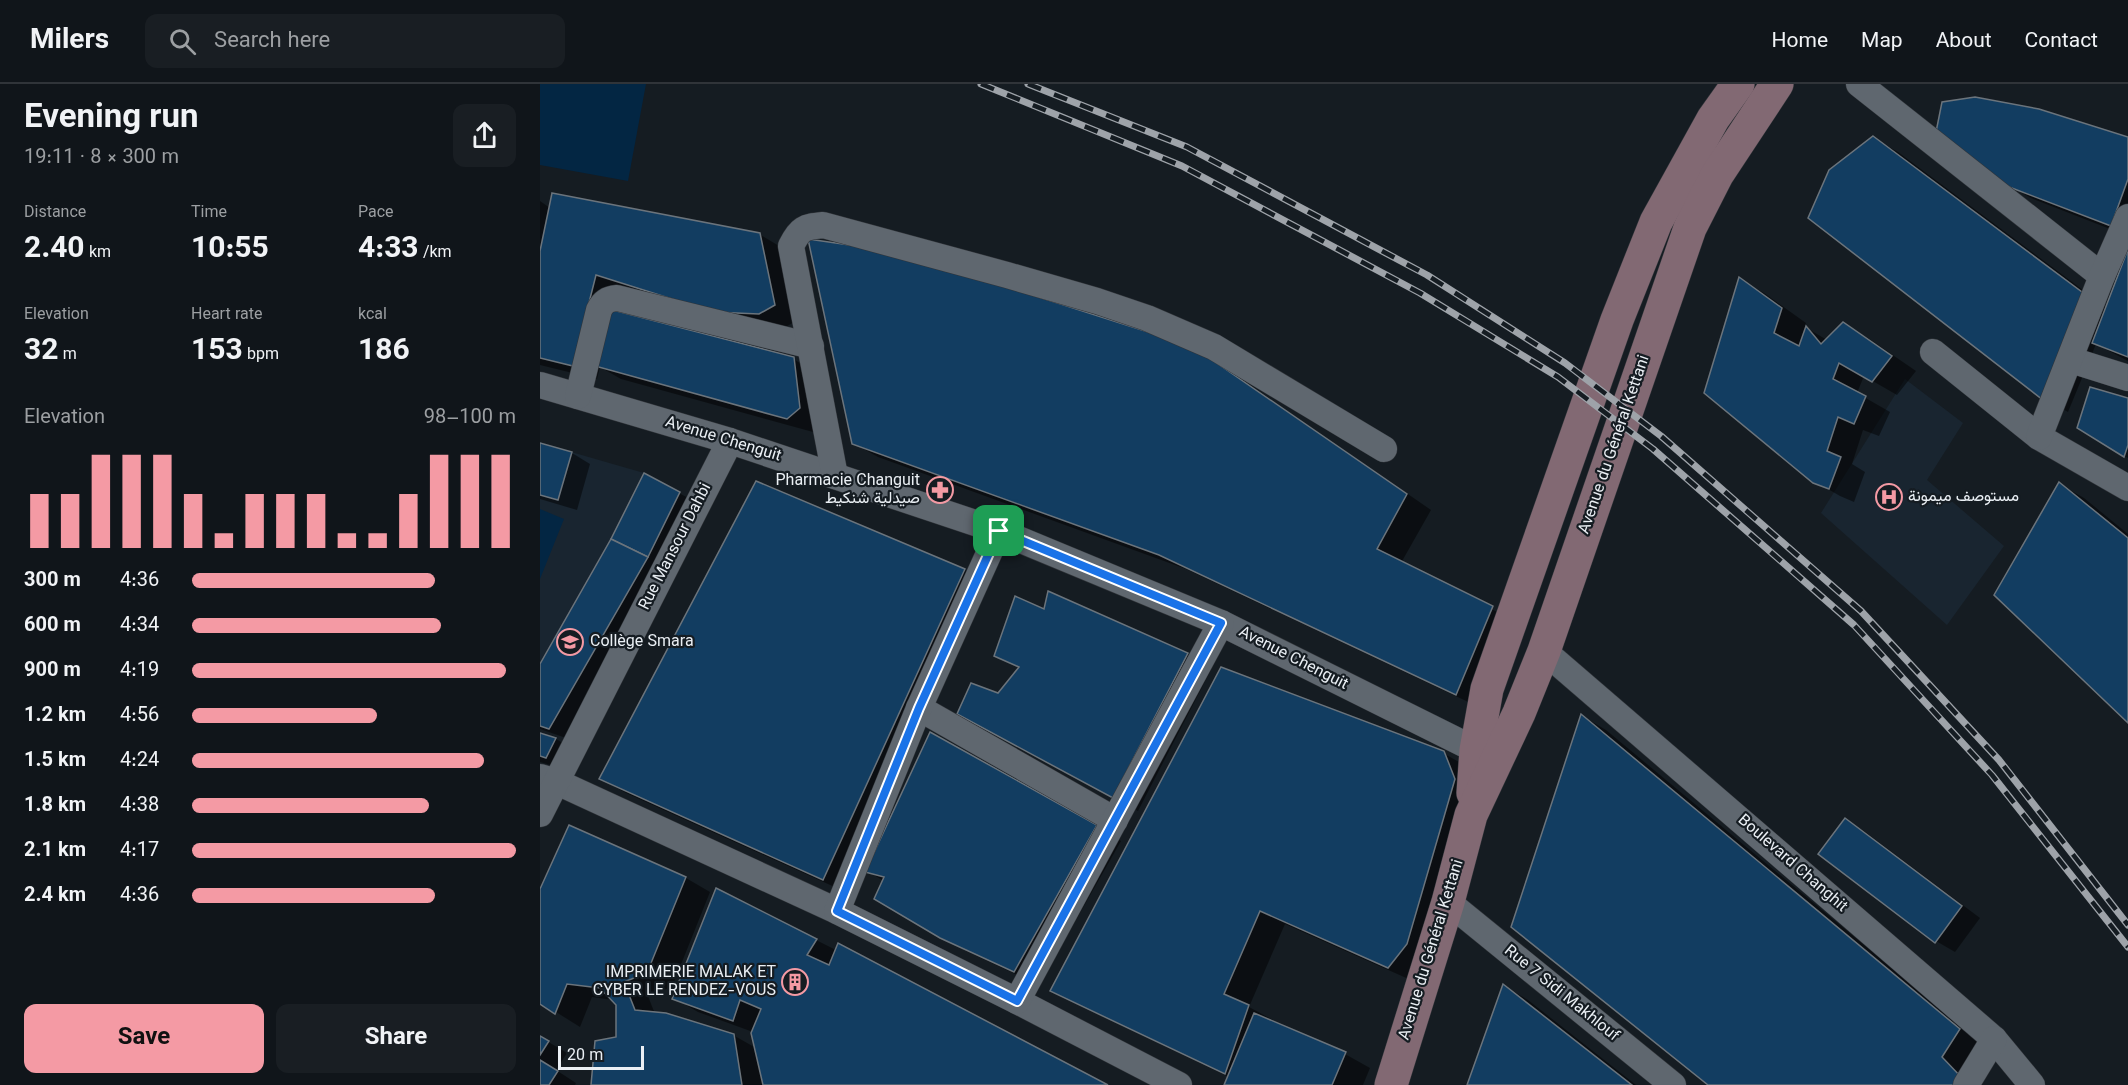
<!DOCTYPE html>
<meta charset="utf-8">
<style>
:root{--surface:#10151a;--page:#191e23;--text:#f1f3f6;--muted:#9c9fa2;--line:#303439;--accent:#f49aa4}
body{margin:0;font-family:Georgia,Vazirmatn,serif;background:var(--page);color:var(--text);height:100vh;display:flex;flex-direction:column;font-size:22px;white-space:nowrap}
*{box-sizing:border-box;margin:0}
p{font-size:20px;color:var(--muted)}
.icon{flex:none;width:33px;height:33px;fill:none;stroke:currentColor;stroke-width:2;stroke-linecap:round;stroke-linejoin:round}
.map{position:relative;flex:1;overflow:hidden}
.sheet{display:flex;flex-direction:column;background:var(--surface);width:540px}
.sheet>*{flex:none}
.scale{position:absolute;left:18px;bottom:15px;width:86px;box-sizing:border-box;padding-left:6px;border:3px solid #eaeff4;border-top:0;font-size:16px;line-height:21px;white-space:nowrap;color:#eaeff4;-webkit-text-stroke:4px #151c22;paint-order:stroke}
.pin{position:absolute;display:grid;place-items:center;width:51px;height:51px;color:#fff;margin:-26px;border-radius:12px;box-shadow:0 3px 9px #0006}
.round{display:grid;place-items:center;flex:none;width:63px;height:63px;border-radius:12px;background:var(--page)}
.overview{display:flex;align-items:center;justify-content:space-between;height:102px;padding:0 24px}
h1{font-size:33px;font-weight:700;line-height:45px}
.metrics{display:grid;grid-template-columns:repeat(3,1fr);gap:9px;height:102px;padding:6px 24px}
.metrics div{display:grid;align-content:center}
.metrics b{font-size:30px;font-weight:700}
.metrics small{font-size:16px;font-weight:400}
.metrics p{font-size:16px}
.chart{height:168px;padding:12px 24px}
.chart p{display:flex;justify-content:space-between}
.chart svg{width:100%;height:108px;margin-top:6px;stroke:var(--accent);stroke-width:6}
.button{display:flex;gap:12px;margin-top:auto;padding:12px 24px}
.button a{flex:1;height:69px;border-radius:12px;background:var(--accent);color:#111;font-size:24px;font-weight:700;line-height:69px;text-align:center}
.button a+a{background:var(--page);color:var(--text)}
ul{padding:0 24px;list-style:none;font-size:20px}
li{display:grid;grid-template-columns:96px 72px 1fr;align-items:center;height:45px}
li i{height:15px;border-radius:8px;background:var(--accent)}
header{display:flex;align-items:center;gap:36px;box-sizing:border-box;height:84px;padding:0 30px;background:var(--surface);border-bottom:2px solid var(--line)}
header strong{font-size:28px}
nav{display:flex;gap:33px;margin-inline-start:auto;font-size:21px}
.search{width:420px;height:54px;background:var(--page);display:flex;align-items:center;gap:15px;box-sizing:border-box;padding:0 21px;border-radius:12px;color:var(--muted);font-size:22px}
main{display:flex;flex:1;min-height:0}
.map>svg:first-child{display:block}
</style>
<header>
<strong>Milers</strong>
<div class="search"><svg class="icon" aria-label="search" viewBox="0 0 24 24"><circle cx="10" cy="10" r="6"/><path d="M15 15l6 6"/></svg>Search here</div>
<nav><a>Home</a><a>Map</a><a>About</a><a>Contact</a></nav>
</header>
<main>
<section class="sheet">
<div class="overview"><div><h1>Evening run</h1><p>19:11 · 8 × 300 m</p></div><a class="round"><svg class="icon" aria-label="share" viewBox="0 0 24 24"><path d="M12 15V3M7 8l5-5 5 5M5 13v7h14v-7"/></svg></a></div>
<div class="metrics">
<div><p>Distance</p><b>2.40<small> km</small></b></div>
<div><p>Time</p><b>10:55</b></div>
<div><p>Pace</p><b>4:33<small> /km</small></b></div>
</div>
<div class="metrics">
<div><p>Elevation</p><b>32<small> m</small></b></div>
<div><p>Heart rate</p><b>153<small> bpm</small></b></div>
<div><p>kcal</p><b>186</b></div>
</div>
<div class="chart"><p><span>Elevation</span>98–100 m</p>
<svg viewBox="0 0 160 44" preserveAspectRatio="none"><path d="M5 44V22M15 44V22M25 44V6M35 44V6M45 44V6M55 44V22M65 44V38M75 44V22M85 44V22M95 44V22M105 44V38M115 44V38M125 44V22M135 44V6M145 44V6M155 44V6"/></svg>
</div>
<ul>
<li><b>300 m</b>4:36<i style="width:75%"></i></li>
<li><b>600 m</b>4:34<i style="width:77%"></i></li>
<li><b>900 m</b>4:19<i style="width:97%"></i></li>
<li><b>1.2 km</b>4:56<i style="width:57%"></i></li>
<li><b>1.5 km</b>4:24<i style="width:90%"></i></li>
<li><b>1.8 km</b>4:38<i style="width:73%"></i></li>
<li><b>2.1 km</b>4:17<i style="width:100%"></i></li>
<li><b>2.4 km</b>4:36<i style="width:75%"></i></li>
</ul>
<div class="button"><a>Save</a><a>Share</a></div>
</section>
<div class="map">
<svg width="1588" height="1001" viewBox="0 0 1588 1001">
<rect width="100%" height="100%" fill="#151c22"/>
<g fill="#192530">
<polygon points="1365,295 1423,339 1387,396 1464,462 1407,541 1281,429"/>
<polygon points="0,359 104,389 108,473 9,645 0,642"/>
</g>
<g fill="#032643">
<polygon points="0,0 106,0 88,97 0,81"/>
<polygon points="0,425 24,435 0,495"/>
</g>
<g fill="#0007">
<polygon points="1333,54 1358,68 1567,224 1588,169 1588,277 1556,260 1528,328 1504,314"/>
<polygon points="1588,54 1588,152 1491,114 1465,99"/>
<polygon points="0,117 10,124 219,150 244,165 259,235 244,244 81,204 75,228 253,275 278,289 284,338 273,348 81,295 60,283 57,295 0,281"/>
<polygon points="1200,196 1224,209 1266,239 1265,243 1287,256 1303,240 1328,254 1376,287 1357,311 1324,292 1317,309 1350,328 1339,352 1323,346 1312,380 1325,388 1314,418 1300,412 1274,397"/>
<polygon points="677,278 891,426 861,479 977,538 941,624 646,485 338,373 313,359"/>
<polygon points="1588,316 1588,374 1539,344"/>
<polygon points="0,360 32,369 50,380 37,426 0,415"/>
<polygon points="105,391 152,416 29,655 0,645 0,583 79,457"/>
<polygon points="216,399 425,486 449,500 308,809 86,709 61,695"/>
<polygon points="1519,400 1544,414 1588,450 1588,637"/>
<polygon points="505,527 647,570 672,584 598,727 444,644 458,611 479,584 456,571"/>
<polygon points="1042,632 1066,646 1444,961 1438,1001 1170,1001"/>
<polygon points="390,650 581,757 499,901 426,867 336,815 344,797 327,787"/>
<polygon points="0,651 16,655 40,669 31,687 0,678"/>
<polygon points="903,669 928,683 873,897 745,840 709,923 733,936 732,939 805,970 830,984 823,1001 686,1001 689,993 537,920 512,906"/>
<polygon points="1305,736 1324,747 1440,834 1415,868 1396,857"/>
<polygon points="30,743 146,794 170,808 132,903 108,912 115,930 193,951 216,964 213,948 158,928 134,914 276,856 565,1001 53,1001 77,955 77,920 73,916 52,913 40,943 0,918 0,809"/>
<polygon points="964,902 988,916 1096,1001 929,1001"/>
<polygon points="0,953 27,969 16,986 36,999 35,1001 0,1001"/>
</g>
<g fill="#123d61" stroke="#6b747c" stroke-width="1.5">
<polygon points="1435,13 1499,25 1588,53 1588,95 1571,142 1464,101 1396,48 1402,18"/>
<polygon points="1333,52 1546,211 1503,316 1268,134 1289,86"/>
<polygon points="12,109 220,149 235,221 219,230 173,228 56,191 33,282 0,274 0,167"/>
<polygon points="268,155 358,168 652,262 867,410 837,465 953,522 916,611 619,471 312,360"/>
<polygon points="1588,165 1588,273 1552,259"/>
<polygon points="1199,193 1242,224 1234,249 1259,262 1266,242 1281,260 1303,238 1352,272 1332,298 1299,279 1293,295 1326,312 1314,340 1298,333 1287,367 1301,373 1289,405 1273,399 1164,309"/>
<polygon points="69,225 254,273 260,324 247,335 55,282"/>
<polygon points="1550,303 1588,314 1588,361 1584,373 1537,344"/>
<polygon points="0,359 32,368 18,416 0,411"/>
<polygon points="104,389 140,408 108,473 71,455"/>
<polygon points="216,397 425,485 283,796 59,695"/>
<polygon points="1519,398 1588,454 1588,639 1454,511"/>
<polygon points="71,455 108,473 9,645 0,642 0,580"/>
<polygon points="508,507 648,569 573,714 417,630 431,599 458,609 479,583 454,572 475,512 504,525"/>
<polygon points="681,583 904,667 915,695 867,860 848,884 720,827 684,910 709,921 685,990 510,907"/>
<polygon points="1041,630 1420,945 1402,973 1423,995 1418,1001 1168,1001 971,843"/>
<polygon points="390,648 557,741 474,888 400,854 334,815 344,793 325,788"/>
<polygon points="0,649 16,654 6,674 0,672"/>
<polygon points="1305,734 1422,822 1395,859 1278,770"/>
<polygon points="29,741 146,793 107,889 84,898 95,926 126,929 194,950 202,1001 51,1001 55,957 76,953 76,921 60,904 27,900 15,930 0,920 0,805"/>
<polygon points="176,804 277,855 267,871 289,881 298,859 568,1001 223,1001 211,949 221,925 200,916 193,937 132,915"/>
<polygon points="963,900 1092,1001 927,1001"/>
<polygon points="714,929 806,968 792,1001 684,1001"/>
<polygon points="0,952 9,957 0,971"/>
<polygon points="0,976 18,987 9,1001 0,1001"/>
</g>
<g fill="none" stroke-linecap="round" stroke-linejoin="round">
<defs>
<g id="street">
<polyline points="1319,0 1562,192"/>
<polyline points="1393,268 1499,353 1588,404"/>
<polyline points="1531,276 1588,294"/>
<polyline points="0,301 190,357 459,447 681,539 936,666 952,671"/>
<path d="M38,312L59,226C63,218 67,215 77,214L271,262"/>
<polyline points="1499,353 1562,192 1588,133"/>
<path d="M295,392L251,162C260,144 264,143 283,141L467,191L557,217L607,234L674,263L844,365"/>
<polyline points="1004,567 1454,955 1492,1001"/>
<polyline points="379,624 575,736"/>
<polyline points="0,693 17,698 297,827 477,917 639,1001"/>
<polyline points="0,730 190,357"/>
<polyline points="908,818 1133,1001"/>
<polyline points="297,827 379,624 459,447"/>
<polyline points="477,917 681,539"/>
<polyline points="1426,1001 1454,955"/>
</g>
<g id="secondary">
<polyline points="933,709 936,666 947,605 1077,236 1116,138 1173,35 1198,0"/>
<polyline points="851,1001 908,818 931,731 979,629 1004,567 1150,144 1177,91 1237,0"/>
</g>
</defs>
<use href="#street" stroke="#31353a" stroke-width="27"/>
<use href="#secondary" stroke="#31353a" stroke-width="34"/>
<use href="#street" stroke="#5f676f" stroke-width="26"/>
<use href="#secondary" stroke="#826973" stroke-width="33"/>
<defs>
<g id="rail">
<polyline points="441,0 642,82 880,209 1018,293 1113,365 1314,541 1452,691 1588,863"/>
<polyline points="488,0 647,63 887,191 1025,279 1121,352 1321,527 1459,676 1588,841"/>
</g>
</defs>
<use href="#rail" stroke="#9ea3a9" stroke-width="7"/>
<use href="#rail" stroke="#151c22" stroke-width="4.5" stroke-dasharray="14" stroke-linecap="butt"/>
</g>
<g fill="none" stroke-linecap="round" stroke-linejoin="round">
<defs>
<polygon id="route" points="459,447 681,539 477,917 297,827 379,624"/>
</defs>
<use href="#route" stroke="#fff" stroke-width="12"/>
<use href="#route" stroke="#1a73e8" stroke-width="8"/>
</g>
<defs>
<symbol id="pharmacy-ring" viewBox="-11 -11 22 22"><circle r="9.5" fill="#151c22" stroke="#f49aa4" stroke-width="1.5"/><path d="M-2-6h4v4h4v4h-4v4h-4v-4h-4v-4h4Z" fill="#f49aa4"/></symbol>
<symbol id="hospital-ring" viewBox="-11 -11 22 22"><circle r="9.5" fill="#151c22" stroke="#f49aa4" stroke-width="1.5"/><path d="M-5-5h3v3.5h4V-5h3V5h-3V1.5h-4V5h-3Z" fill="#f49aa4"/></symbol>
<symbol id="school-ring" viewBox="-11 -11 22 22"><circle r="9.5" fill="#151c22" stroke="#f49aa4" stroke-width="1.5"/><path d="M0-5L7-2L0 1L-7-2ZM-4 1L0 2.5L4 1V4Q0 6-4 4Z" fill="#f49aa4"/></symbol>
<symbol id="building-ring" viewBox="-11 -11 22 22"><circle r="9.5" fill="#151c22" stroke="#f49aa4" stroke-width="1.5"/><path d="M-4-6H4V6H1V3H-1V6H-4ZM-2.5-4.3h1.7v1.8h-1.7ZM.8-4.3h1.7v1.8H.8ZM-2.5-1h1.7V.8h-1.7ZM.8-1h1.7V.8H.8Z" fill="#f49aa4"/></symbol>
</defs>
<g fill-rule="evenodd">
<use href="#pharmacy-ring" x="385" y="391" width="30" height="30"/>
<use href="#hospital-ring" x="1334" y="398" width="30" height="30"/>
<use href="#school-ring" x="15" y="543" width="30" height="30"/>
<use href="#building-ring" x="240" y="883" width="30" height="30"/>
</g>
<g text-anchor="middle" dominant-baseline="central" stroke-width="4.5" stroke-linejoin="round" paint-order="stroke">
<g font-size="16" fill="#eaeff4" stroke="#151c22">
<text transform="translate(183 356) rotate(17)">Avenue Chenguit</text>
<text transform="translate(1075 361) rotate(-71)">Avenue du Général Kettani</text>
<text transform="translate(136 463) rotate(-63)">Rue Mansour Dahbi</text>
<text transform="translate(753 575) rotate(27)">Avenue Chenguit</text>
<text transform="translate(1252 780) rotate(41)">Boulevard Changhit</text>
<text transform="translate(892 866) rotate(-73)">Avenue du Général Kettani</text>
<text transform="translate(1021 910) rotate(39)">Rue 7 Sidi Makhlouf</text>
</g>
<g font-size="16" fill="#eaeff4" stroke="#151c22" text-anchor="end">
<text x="380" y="397">Pharmacie Changuit<tspan x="380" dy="18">صيدلية شنكيط</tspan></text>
<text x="1368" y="413" text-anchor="start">مستوصف ميمونة</text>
<text x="50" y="558" text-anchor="start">Collège Smara</text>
<text x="236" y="889">IMPRIMERIE MALAK ET<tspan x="236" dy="18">CYBER LE RENDEZ-VOUS</tspan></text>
</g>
</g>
</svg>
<div class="scale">20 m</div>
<div class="pin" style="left:459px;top:447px;background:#1e9e55"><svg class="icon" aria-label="arrive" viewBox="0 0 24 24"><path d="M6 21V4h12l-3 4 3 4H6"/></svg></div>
</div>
</main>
